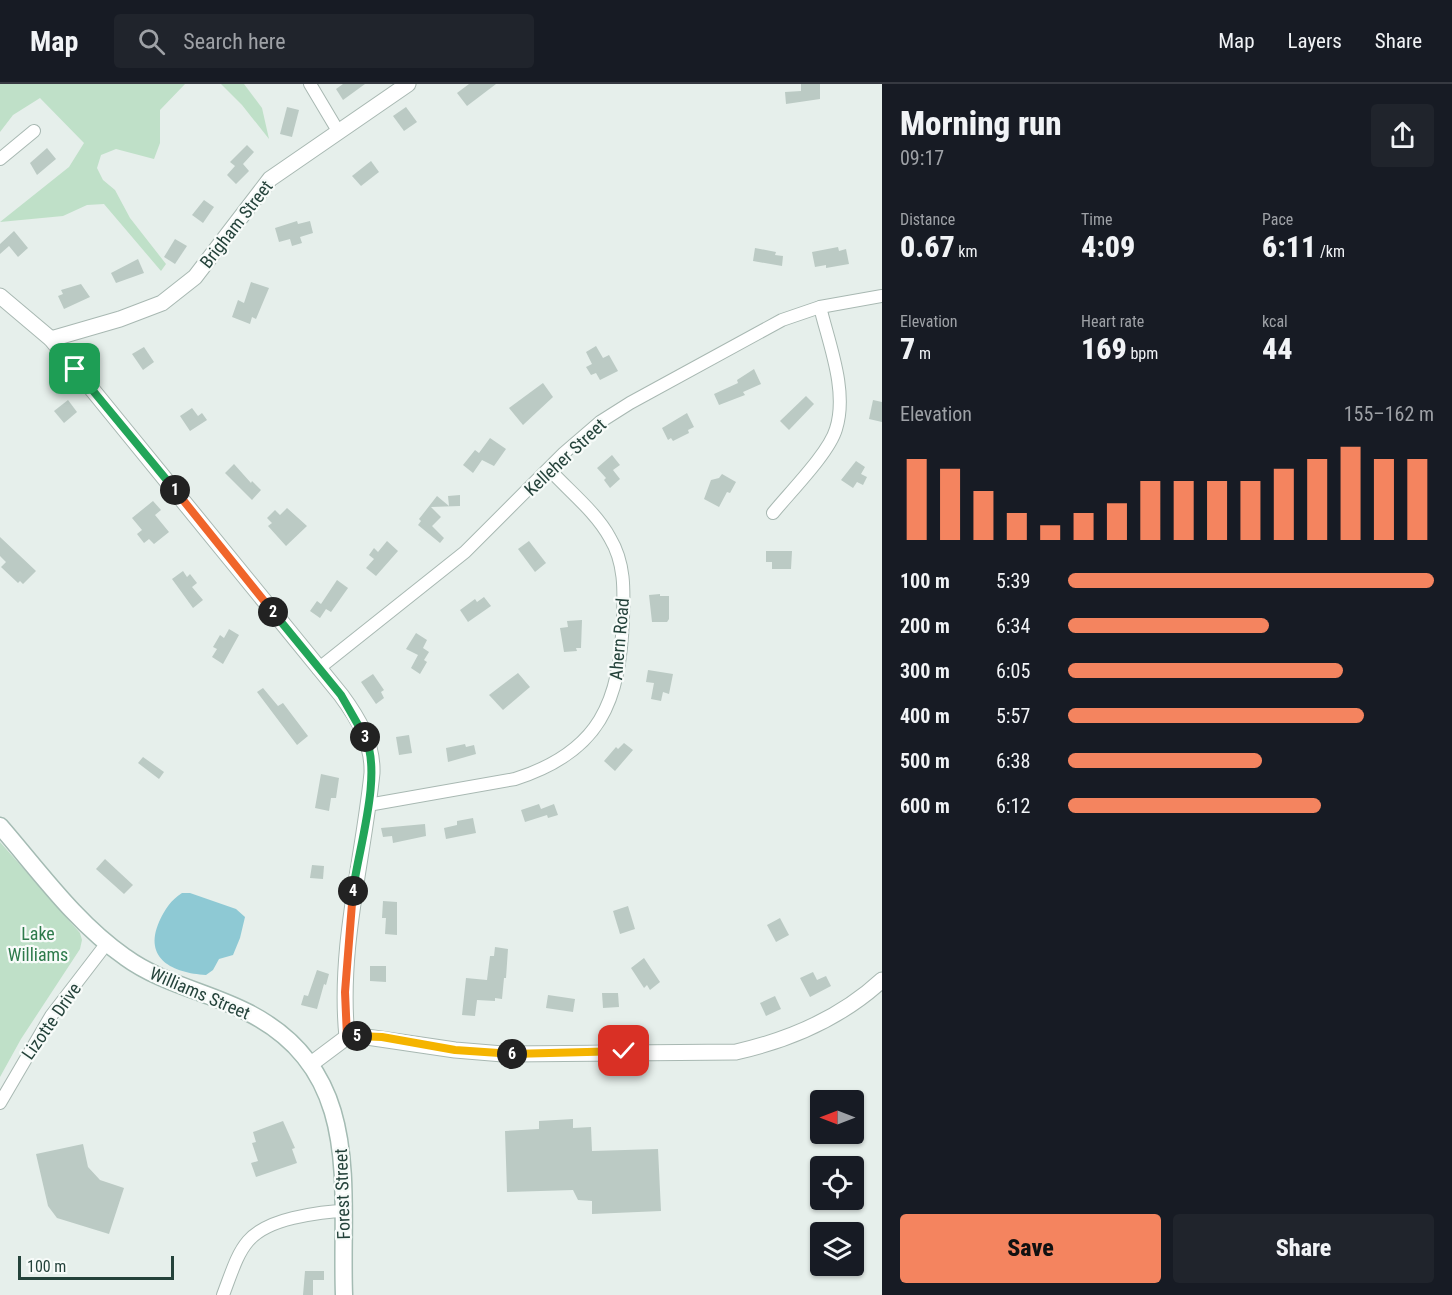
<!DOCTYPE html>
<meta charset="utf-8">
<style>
:root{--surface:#171b24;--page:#20242c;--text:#f1f3f6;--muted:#9ea1a6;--line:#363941;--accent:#f4845f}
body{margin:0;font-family:"Roboto Condensed",sans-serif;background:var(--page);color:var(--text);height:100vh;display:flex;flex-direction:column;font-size:22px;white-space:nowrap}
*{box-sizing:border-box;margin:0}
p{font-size:20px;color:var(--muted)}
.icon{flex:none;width:33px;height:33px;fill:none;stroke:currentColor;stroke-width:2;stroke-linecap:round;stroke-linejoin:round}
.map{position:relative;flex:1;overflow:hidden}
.side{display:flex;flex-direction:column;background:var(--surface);width:570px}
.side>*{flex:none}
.needle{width:39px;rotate:270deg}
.buttons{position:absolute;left:810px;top:1006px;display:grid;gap:12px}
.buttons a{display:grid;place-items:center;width:54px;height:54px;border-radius:6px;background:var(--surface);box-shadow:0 2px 4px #0004;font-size:30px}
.scale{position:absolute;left:18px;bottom:15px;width:156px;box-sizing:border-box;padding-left:6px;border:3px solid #24423a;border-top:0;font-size:16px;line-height:21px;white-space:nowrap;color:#24423a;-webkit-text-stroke:4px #f7fbf9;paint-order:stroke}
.pin{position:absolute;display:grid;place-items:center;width:51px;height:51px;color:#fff;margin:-26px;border-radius:12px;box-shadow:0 3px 9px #0006}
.km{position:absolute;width:30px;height:30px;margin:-15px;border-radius:50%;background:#222;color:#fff;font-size:16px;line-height:30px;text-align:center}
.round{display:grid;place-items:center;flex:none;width:63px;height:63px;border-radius:6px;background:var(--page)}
.headline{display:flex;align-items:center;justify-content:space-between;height:102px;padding:0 18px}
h1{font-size:33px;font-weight:800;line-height:45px}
.metrics{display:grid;grid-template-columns:repeat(3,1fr);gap:9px;height:102px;padding:6px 18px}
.metrics div{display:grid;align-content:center}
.metrics b{font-size:30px;font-weight:800}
.metrics small{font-size:16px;font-weight:400}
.metrics p{font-size:16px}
.chart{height:168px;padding:12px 18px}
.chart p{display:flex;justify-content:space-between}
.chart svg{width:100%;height:108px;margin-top:6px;stroke:var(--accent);stroke-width:6}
.primary-button{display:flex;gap:12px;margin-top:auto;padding:12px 18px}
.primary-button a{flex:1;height:69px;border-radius:6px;background:var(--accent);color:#111;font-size:24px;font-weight:800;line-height:69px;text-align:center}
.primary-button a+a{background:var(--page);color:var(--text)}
ul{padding:0 18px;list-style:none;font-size:20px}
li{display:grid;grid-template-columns:96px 72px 1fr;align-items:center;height:45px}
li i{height:15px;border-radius:8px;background:var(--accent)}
header{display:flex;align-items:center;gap:36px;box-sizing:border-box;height:84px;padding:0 30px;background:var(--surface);border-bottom:2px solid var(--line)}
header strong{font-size:28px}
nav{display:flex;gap:33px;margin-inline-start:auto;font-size:21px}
.search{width:420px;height:54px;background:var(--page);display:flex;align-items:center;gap:15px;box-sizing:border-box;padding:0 21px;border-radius:6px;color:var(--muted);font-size:22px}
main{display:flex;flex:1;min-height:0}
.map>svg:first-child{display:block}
</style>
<header>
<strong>Map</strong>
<div class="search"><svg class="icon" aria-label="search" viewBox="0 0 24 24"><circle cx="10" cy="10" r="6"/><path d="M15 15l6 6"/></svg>Search here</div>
<nav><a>Map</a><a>Layers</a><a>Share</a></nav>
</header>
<main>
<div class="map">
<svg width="882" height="1211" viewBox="0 0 882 1211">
<rect width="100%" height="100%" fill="#e6efeb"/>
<g fill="#bfe0c8">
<polygon points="0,0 185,0 160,26 160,59 154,75 116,65 101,71 97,84 103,96 115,106 130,134 166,180 161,187 104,120 87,121 63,132 0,138 69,83 84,59 40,14 13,31 0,48"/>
<polygon points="221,0 244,0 262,24 269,55 242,21"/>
<polygon points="0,758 80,849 82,856 80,865 21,955 0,993"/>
</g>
<path fill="#8ec9d4" d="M182,809H190L236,825L245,833L240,854L233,871L219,875L213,886L206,891C173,889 143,875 159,838C165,825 171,816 182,809Z"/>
<g fill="#bbcac4">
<polygon points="343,0 365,0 343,16 336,5"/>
<polygon points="469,0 496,0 467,22 457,9"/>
<polygon points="801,0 820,0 820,15 786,20 785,8 801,7"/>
<polygon points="287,23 299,26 292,53 280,50"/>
<polygon points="406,23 417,38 404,47 393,32"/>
<polygon points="247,61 254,68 243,80 249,87 236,100 227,91 235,82 230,78"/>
<polygon points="47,64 56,75 37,91 30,79"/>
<polygon points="371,77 379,88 361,102 352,92"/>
<polygon points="204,116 214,123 203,139 192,131"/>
<polygon points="297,137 298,140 310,137 313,149 300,153 302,159 292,162 290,155 279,158 275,144"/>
<polygon points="14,147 28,164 18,173 9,162 0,170 0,160"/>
<polygon points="175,155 187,162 175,180 164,173"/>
<polygon points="838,163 839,167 846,165 849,180 826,184 826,181 815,183 812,168"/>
<polygon points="755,164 776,168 775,171 783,172 782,182 753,177"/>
<polygon points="138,175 144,189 116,199 111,189"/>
<polygon points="251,198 269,204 256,235 252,233 250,240 232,233 238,216 244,219"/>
<polygon points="81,200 90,213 64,225 58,212 63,210 61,206"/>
<polygon points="596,262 603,274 609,271 618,287 600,296 596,289 591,291 586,283 592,280 586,268"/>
<polygon points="144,263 154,278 143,286 132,270"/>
<polygon points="754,285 761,300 743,308 745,311 719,321 714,310 738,299 737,296"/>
<polygon points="543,299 553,313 523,341 509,324"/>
<polygon points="806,312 814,320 789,346 780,337"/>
<polygon points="68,316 77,328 64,339 54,327"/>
<polygon points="873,316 882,318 882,338 869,335"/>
<polygon points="192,324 198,332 202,329 207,336 190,347 180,332"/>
<polygon points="687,329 694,343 688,346 689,349 673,357 671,354 668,356 662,344"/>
<polygon points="490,354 506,365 494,382 482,376 473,389 463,381 475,366 479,369"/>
<polygon points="612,371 620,381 613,386 620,395 610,404 604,396 606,394 597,384"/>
<polygon points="856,377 865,383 861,390 867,393 863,401 857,398 853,404 841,396"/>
<polygon points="234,380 251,399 252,397 261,406 252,416 225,389"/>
<polygon points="722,390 736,398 730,409 727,408 719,423 704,415 711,396 719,394"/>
<polygon points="460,411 460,422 431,423 441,433 432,442 444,454 440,459 418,441 421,437 419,435 437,412 449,422 448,412"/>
<polygon points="153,417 161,426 155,431 169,448 154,460 149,455 144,459 137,450 142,446 132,434"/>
<polygon points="287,424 307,442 286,462 268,442 272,439 267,434 275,426 280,431"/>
<polygon points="0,453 36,487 23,500 20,497 18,499 1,483 6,478 0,472"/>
<polygon points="387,457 398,467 376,492 366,484 374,475 369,471 374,464 378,468"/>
<polygon points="529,457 546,479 535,488 518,465"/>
<polygon points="766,467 792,467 791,485 772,485 772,478 766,478"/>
<polygon points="183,487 187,493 190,490 197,499 192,503 203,516 193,524 172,495"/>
<polygon points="337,496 348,504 331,528 326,525 320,534 310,527 317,517 321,520"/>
<polygon points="660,510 660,512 669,512 669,535 667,538 652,538 649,511"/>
<polygon points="484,513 491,522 468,538 460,526 475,515 477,518"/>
<polygon points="582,536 581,564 576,564 577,567 564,568 560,544 568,543 567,537"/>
<polygon points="229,545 239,551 223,580 212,573 217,565 213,563 220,551 224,554"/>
<polygon points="416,549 427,556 423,564 429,568 424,576 427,578 420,590 411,584 418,571 406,565"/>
<polygon points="648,586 673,590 669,610 663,608 661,617 651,615 654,599 646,598"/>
<polygon points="518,589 530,603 503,626 489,611"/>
<polygon points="373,590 384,606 381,608 384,614 376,620 361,598"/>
<polygon points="263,604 278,622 283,619 308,652 297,661 257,608"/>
<polygon points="409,651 412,669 399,671 396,653"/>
<polygon points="624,659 633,666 615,687 604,677 616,663 618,665"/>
<polygon points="465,660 466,663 474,661 476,670 448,678 446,664"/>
<polygon points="143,673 164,688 159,695 138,679"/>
<polygon points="321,690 339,694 336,714 331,714 329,727 315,724"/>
<polygon points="539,720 541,725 554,720 558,731 548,734 547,731 525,738 521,726"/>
<polygon points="473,734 476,749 446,755 444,744 457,741 457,737"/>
<polygon points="425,740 426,752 393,759 392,752 383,753 381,744"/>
<polygon points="105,775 133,801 124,810 96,785"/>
<polygon points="312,781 324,782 323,795 310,794"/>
<polygon points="383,817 397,818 397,851 385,850 386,834 382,834"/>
<polygon points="628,822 635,845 620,850 613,827"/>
<polygon points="780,834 789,851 776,858 767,841"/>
<polygon points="495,863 508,865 506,894 504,894 502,915 495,914 495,917 477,916 475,932 462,931 466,894 487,896 490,872 494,872"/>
<polygon points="644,874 660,898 650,906 647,901 644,904 631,884"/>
<polygon points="370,882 386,882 386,898 370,897"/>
<polygon points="317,886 329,890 326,901 324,900 317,925 301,921 304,911 308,912"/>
<polygon points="813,888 817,896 826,892 831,902 810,913 800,894"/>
<polygon points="602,909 618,909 619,923 603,924"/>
<polygon points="548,911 575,915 573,928 546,924"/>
<polygon points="775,912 781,925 766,932 760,919"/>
<polygon points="573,1035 573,1044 591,1043 592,1067 658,1065 661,1127 592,1130 592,1117 578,1116 573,1106 507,1108 505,1047 539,1045 539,1037"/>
<polygon points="283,1037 295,1064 292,1065 297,1079 256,1093 251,1079 258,1077 252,1059 256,1058 253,1048"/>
<polygon points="83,1060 88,1083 100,1096 124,1104 109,1150 57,1134 48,1122 36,1070"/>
<polygon points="305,1187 324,1187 324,1196 313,1196 313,1211 303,1211"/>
</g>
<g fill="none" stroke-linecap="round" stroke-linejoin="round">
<defs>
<g id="minor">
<polyline points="310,0 338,47"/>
<polyline points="0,75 34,47"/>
<path d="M773,429C790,408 829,369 836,345C848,307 829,260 820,223"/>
<polyline points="318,585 465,468 564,369 600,338 630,319 782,236 820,223 882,212"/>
<path d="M368,721L515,695C600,668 620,618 623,534C624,506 625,479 610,454C596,428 569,407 549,385"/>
<polyline points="0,1019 51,932 107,859"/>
<path d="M223,1211C240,1166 243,1146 293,1134C311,1130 326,1127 344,1127"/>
</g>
<g id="tertiary">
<path d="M0,212L51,255L341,611C358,634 373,659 372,689C363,777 338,864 347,953"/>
<polyline points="51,255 120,235 162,219 195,193 270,95 408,0"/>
<path d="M311,980L347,953L360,952L455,966L503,970L736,968C789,956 842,933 882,896"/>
</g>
<path id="secondary" d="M0,742C39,787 76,839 125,873C162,900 209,908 249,929C365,989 340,1104 344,1211"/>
</defs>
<use href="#minor" stroke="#a8b8b2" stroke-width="14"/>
<use href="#tertiary" stroke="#a8b8b2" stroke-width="17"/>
<use href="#secondary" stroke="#a4bbb3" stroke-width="19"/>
<use href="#minor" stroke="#fff" stroke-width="12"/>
<use href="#tertiary" stroke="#fff" stroke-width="15"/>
<use href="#secondary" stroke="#fff" stroke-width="16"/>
</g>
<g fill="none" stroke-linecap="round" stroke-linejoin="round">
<defs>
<polyline id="split-1" points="75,285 175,406"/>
<polyline id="split-2" points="175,406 273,528"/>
<polyline id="split-3" points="273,528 341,611 365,653"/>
<path id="split-4" d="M353,807C358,766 383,690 365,653"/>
<polyline id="split-5" points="353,807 345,908 347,953 357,952"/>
<polyline id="split-6" points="357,952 382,953 455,966 512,970"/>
<polyline id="split-7" points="512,970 624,967"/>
</defs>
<use href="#split-1" stroke="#fff" stroke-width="12"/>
<use href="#split-2" stroke="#fff" stroke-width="12"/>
<use href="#split-3" stroke="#fff" stroke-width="12"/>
<use href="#split-4" stroke="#fff" stroke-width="12"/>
<use href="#split-5" stroke="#fff" stroke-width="12"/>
<use href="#split-6" stroke="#fff" stroke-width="12"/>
<use href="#split-7" stroke="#fff" stroke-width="12"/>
<use href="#split-1" stroke="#22a559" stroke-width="8"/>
<use href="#split-2" stroke="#f0652b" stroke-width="8"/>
<use href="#split-3" stroke="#22a559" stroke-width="8"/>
<use href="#split-4" stroke="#22a559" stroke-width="8"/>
<use href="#split-5" stroke="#f0652b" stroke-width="8"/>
<use href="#split-6" stroke="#f5b400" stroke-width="8"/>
<use href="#split-7" stroke="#f5b400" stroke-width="8"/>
</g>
<g text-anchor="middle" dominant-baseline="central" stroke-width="4.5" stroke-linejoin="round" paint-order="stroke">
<g font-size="18" fill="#24423a" stroke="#f7fbf9">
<text transform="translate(236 140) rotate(-52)">Brigham Street</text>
<text transform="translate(565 373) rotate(-43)">Kelleher Street</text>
<text transform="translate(619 555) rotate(-85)">Ahern Road</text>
<text transform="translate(200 909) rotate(23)">Williams Street</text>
<text transform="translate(51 937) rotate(-55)">Lizotte Drive</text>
<text transform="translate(342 1110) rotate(-92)">Forest Street</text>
</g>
<g font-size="18" fill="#2d7a4b" stroke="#f7fbf9">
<text x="38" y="849">Lake<tspan x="38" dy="21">Williams</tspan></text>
</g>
</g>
</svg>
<div class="buttons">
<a><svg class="needle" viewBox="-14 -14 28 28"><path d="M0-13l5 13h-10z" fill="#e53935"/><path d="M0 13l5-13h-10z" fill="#9ea1a6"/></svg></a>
<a><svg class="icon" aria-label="locate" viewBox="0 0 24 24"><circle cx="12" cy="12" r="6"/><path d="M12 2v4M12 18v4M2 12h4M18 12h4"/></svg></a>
<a><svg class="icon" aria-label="layers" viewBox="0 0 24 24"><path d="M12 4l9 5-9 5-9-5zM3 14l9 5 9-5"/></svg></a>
</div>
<div class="scale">100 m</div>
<div class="pin" style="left:75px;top:285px;background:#1e9e55"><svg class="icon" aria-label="arrive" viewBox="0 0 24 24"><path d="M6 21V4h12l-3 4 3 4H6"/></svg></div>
<div class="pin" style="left:624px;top:967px;background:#d93025"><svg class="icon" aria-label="check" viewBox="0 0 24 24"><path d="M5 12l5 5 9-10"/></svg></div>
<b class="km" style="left:175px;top:406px">1</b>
<b class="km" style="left:273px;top:528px">2</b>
<b class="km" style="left:365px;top:653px">3</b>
<b class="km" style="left:353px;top:807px">4</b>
<b class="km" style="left:357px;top:952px">5</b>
<b class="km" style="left:512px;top:970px">6</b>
</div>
<section class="side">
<div class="headline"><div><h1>Morning run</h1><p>09:17</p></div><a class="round"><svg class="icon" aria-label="share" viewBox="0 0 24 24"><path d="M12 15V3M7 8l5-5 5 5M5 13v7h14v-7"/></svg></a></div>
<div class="metrics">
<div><p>Distance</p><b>0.67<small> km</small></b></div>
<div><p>Time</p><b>4:09</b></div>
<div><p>Pace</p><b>6:11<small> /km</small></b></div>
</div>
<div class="metrics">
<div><p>Elevation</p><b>7<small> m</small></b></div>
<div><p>Heart rate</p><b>169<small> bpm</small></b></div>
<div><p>kcal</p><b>44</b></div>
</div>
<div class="chart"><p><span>Elevation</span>155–162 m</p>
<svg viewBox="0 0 160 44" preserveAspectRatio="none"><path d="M5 44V11M15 44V15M25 44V24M35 44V33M45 44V38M55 44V33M65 44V29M75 44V20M85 44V20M95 44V20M105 44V20M115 44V15M125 44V11M135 44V6M145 44V11M155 44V11"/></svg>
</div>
<ul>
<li><b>100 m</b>5:39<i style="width:100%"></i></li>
<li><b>200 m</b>6:34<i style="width:55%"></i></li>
<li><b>300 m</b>6:05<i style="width:75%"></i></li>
<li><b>400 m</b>5:57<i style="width:81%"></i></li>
<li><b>500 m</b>6:38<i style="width:53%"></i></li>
<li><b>600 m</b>6:12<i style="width:69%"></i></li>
</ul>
<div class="primary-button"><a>Save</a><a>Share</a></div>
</section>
</main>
